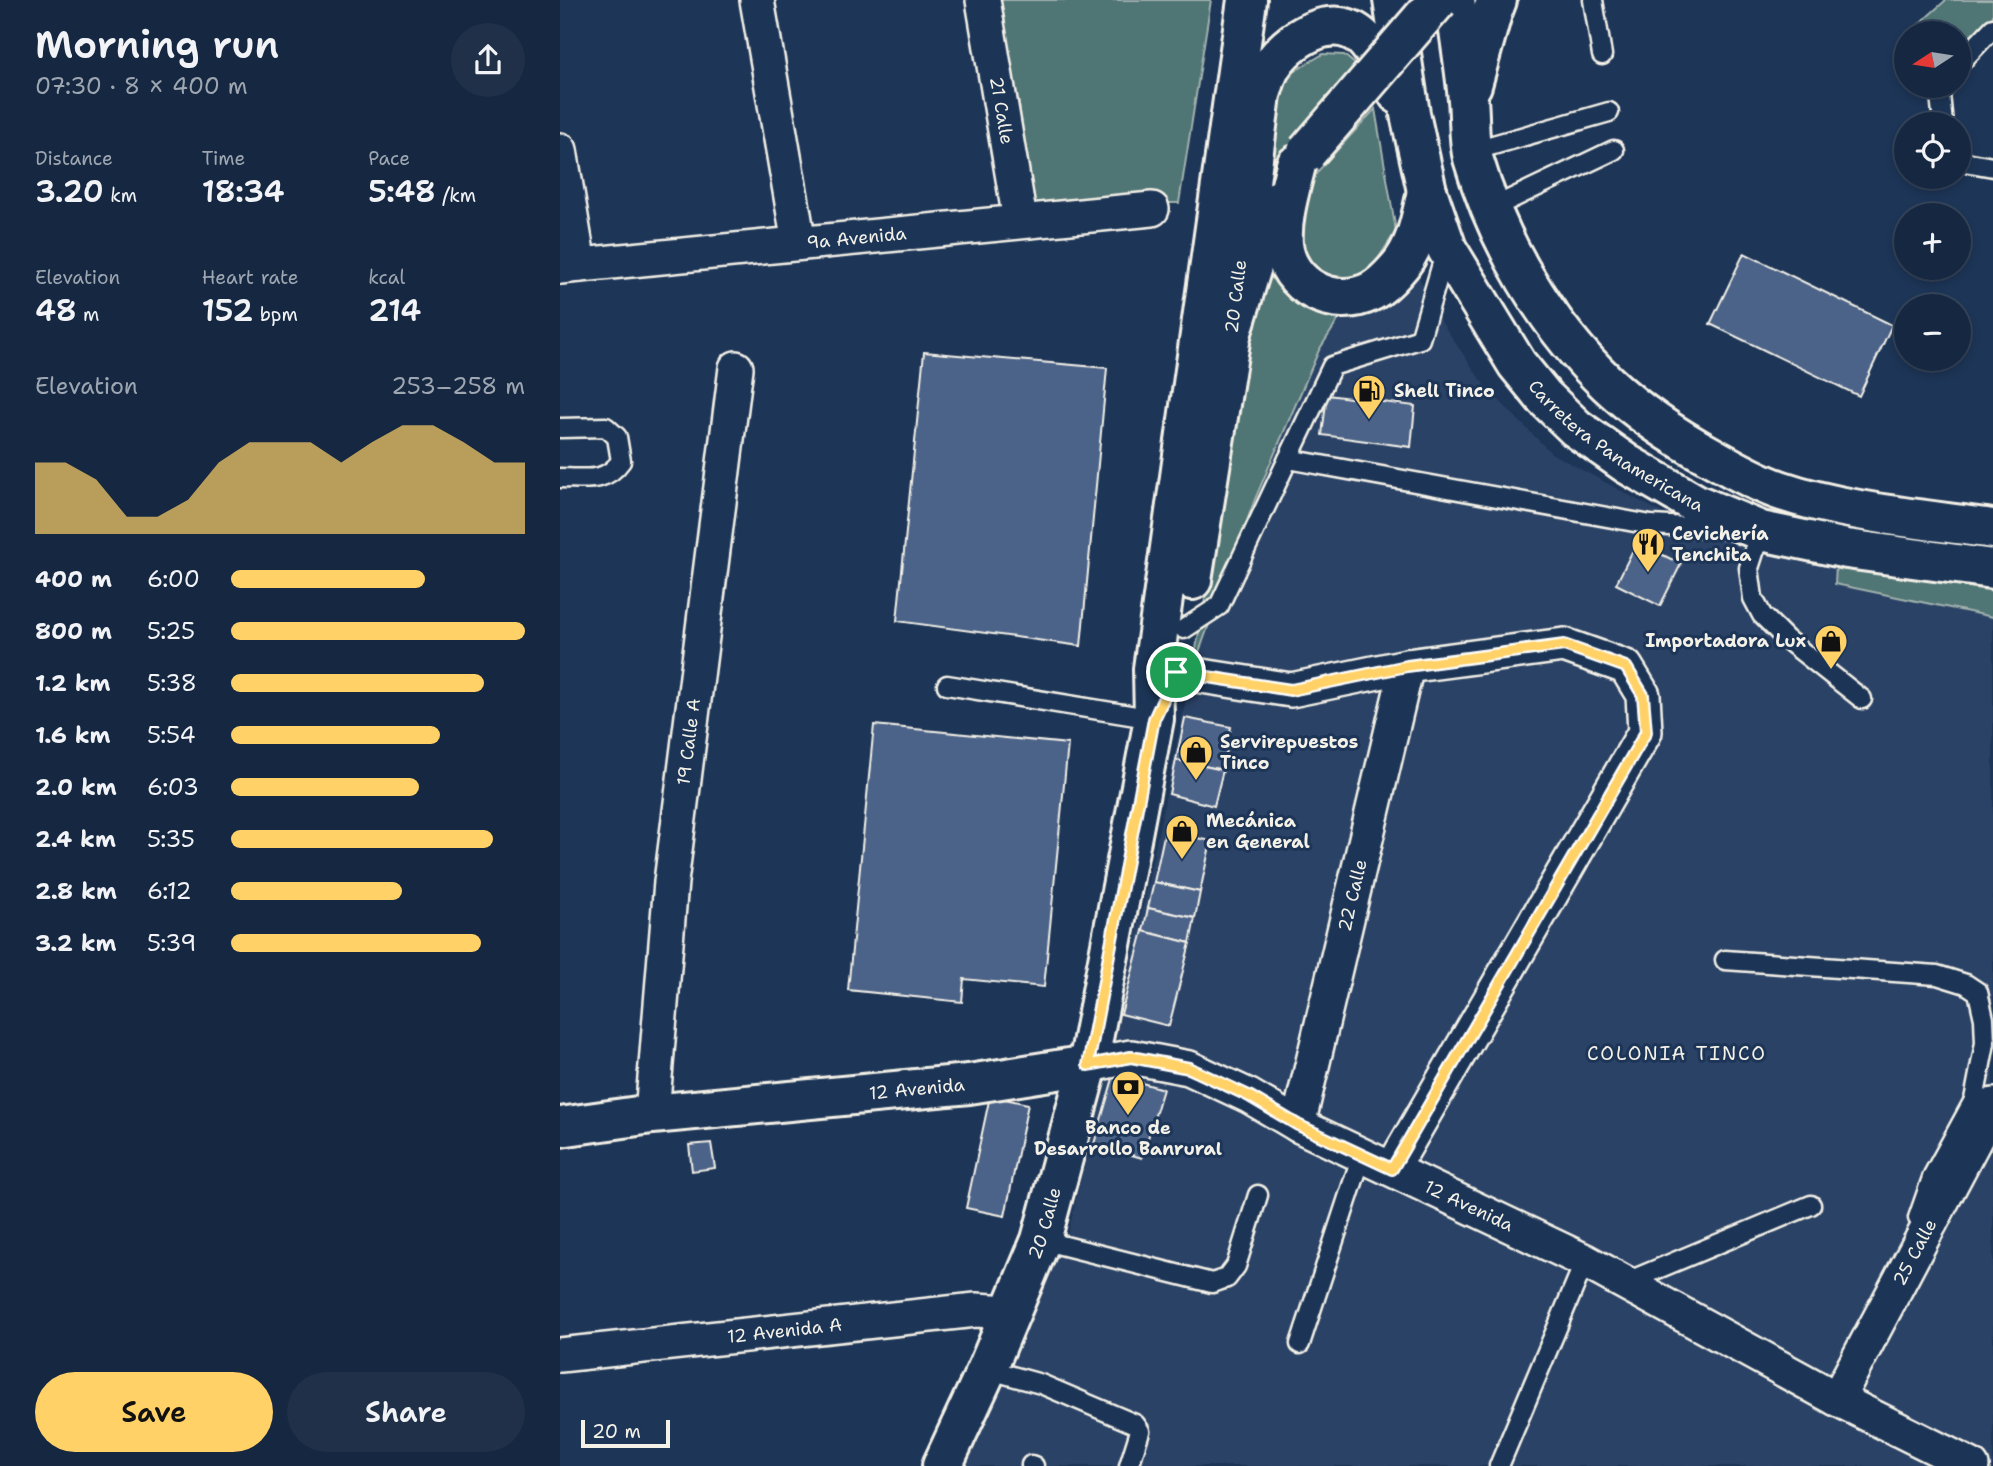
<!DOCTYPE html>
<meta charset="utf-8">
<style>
:root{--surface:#162841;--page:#1f3048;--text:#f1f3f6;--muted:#9ea6b1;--line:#35445a;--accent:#ffd166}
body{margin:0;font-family:"Shantell Sans",sans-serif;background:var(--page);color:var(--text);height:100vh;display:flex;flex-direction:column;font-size:26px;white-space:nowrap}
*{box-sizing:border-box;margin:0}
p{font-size:23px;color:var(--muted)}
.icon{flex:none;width:38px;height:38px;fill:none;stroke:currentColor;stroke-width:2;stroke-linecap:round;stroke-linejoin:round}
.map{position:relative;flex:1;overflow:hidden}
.details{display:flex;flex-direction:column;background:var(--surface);width:560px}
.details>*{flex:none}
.needle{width:46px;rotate:258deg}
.tools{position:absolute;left:1334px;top:21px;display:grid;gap:14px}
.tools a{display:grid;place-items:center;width:77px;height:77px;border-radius:50%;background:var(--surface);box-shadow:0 4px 10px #0003,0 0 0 2px var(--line);font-size:35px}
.scale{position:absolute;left:21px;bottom:18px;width:89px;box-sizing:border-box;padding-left:7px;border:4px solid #f4f1e8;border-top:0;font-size:19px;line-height:24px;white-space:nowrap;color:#f4f1e8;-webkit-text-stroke:5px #1d3557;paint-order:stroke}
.pin{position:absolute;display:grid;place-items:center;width:60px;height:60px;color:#fff;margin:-30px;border:4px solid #fff;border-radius:50%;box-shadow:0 2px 7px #0007}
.round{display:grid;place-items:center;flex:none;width:74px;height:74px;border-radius:37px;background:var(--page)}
.head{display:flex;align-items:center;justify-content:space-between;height:119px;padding:0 35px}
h1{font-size:38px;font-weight:600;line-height:52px}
.figures{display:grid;grid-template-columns:repeat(3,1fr);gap:10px;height:119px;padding:7px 35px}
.figures div{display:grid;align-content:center}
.figures b{font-size:30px;font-weight:600}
.figures small{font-size:19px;font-weight:400}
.figures p{font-size:19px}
.chart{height:196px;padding:14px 35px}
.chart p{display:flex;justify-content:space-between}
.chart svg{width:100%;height:126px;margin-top:7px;fill:var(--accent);opacity:.7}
.primary-button{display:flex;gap:14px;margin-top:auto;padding:14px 35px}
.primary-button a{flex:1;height:80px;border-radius:42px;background:var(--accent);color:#111;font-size:28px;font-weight:600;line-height:80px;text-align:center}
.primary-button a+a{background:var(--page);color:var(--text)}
ul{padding:0 35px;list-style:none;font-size:23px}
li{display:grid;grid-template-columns:112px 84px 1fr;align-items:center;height:52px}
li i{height:18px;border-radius:9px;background:var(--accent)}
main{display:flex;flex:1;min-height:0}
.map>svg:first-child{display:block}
</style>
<main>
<section class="details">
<div class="head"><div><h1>Morning run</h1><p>07:30 · 8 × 400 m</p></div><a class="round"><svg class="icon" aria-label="share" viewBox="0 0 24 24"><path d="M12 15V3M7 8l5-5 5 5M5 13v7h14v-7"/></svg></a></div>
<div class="figures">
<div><p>Distance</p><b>3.20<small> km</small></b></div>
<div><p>Time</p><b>18:34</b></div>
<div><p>Pace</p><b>5:48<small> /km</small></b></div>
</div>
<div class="figures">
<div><p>Elevation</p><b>48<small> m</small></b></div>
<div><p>Heart rate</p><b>152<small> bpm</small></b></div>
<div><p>kcal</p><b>214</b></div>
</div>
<div class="chart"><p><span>Elevation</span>253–258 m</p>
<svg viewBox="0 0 160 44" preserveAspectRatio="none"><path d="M0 44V19L10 19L20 25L30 38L40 38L50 32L60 19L70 12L80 12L90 12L100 19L110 12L120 6L130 6L140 12L150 19L160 19V44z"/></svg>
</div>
<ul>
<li><b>400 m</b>6:00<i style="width:66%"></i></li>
<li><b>800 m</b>5:25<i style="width:100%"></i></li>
<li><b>1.2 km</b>5:38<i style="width:86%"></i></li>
<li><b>1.6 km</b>5:54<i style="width:71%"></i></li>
<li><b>2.0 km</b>6:03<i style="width:64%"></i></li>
<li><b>2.4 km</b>5:35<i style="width:89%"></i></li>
<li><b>2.8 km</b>6:12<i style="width:58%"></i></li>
<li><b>3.2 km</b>5:39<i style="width:85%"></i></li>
</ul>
<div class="primary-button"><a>Save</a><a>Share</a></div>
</section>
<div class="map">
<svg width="1433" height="1466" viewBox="0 0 1433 1466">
<rect width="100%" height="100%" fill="#1d3557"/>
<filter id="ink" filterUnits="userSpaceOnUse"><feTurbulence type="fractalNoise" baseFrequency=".0143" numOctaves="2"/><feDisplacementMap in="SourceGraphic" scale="14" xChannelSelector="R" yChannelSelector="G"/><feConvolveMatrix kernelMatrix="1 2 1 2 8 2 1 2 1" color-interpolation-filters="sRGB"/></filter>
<g filter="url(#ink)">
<polygon fill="#2b4366" points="836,231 880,320 924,385 991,453 1124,525 1276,565 1276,584 1433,617 1433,1466 403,1466 508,1234 563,1001 632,671 695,499 759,350"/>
<g fill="#4f7475" stroke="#a2b2ae" stroke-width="2">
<polygon points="439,0 651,0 619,203 469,203"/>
<polygon points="1386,0 1433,0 1433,19 1398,51 1398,33 1356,33 1359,24"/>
<polygon points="763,54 784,55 802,70 687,236 710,100 735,71"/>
<polygon points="815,109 836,231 759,350 695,499 632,671 692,337 717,234 758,171"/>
<polygon points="1276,565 1433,591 1433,617 1275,584"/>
</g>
<g fill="#4c6389" stroke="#f4f1e8" stroke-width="2">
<polygon points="1184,253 1332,325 1299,396 1150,324"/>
<polygon points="364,352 547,368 521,646 337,621"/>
<polygon points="767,395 855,406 851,447 762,435"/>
<polygon points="1077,542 1121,564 1100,606 1056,584"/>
<polygon points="625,718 671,727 663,770 616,760"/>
<polygon points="314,725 508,744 484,987 404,979 402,1002 288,990"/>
<polygon points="616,760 663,770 654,806 609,794"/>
<polygon points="605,831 651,841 640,892 594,882"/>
<polygon points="594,882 640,892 635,918 588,908"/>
<polygon points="588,908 635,918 630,943 583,931"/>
<polygon points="583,931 630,943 609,1026 561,1014"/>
<polygon points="554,1075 603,1089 582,1158 534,1144"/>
<polygon points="430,1096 468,1104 445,1216 406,1208"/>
<polygon points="151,1143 155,1168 132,1171 129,1145"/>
</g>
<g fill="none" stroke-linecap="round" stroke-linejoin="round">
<defs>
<g id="service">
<polyline points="1033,0 1042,55"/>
<polyline points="1398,65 1433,28"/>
<polyline points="1383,124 1380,94 1385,86"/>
<polyline points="912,151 1049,112"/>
<polyline points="1398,158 1399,161 1433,167"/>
<polyline points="932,208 1054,150"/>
<path d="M0,428L46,427L57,437L61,461C45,484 25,478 0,478"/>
<polyline points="728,459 772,366 860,339 886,250"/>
<polyline points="1199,530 1201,531 1189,568 1193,598 1202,615 1226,639 1302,699"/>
<polyline points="624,629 659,606 728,459 1091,525 1164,529"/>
<polyline points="387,685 594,719"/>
<polyline points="1165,960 1377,975 1406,984 1418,992 1424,1019 1425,1043 1414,1100 1373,1175 1358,1218"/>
<polyline points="481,1240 652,1283 667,1278 676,1266 698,1195"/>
<polyline points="1064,1283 1251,1205"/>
<polyline points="740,1344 802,1155"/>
<polyline points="427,1369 481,1384 575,1424 580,1431 569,1466"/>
<polyline points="471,1465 474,1466"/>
<polyline points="939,1466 1025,1261"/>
</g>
<g id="minor">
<polyline points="197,0 239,243"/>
<path id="s1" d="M423,0L460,220"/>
<polyline points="0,150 19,265"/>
<path id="s2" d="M0,267L592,209"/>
<polyline points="616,672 731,690 847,666 1004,645 1066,667 1083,695 1085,732 832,1169"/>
<path id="s3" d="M528,1065L571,1057L629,1068L689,1096L738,1125L1025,1261L1277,1399L1412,1466"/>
<path id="s4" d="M92,1114L111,882L176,368"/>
<path id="s5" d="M738,1125L847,666"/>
<path id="s6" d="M0,1355L416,1310L449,1312"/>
<path id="s7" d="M1277,1399L1433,1105"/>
</g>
<g id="tertiary">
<path id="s8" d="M382,1466L427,1369L481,1240L528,1065"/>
</g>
<g id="secondary">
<path id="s9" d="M632,580L671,335L701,94C704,86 706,76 710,69C726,39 775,9 804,39C818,53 828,77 838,94"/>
<path id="s10" d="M0,1127L92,1114L409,1084L528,1065L594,719L593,669L687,0"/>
</g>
<g id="trunk">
<path id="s11" d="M833,0L850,114L867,191L887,249L957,364L984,397L1016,428L1067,464L1136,504L1201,531L1287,549L1433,569"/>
<path d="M895,0C899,33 905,67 908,100C910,119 908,140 913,158C937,241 986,325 1048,384C1079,413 1115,437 1152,457C1173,469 1196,482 1219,490C1286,513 1363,519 1433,529"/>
<polyline points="912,85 932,13 937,0"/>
<path d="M736,165C730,190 721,218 723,244C727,286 774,311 812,291C821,286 829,278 836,270C856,249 861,219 867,191"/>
<polyline points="671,335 700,240 716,201"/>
</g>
</defs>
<use href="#service" stroke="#f4f1e8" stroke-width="23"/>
<use href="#minor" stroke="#f4f1e8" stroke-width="38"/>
<use href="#tertiary" stroke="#f4f1e8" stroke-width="44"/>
<use href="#secondary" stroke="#f4f1e8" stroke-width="44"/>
<use href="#trunk" stroke="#f4f1e8" stroke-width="44"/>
<use href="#service" stroke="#1d3557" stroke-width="18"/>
<use href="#minor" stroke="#1d3557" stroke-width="33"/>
<use href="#tertiary" stroke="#1d3557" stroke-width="38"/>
<use href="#secondary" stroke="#1d3557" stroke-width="38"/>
<use href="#trunk" stroke="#1d3557" stroke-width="38"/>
<defs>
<polyline id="trunk-bridge" points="747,152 878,0"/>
</defs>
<use href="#trunk-bridge" stroke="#f4f1e8" stroke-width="44" stroke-linecap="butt"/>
<use href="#trunk-bridge" stroke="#1d3557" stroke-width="38"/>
</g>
</g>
<g fill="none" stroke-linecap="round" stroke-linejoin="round" filter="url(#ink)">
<defs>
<polygon id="route" points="1004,645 1066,667 1083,695 1086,732 832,1169 738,1125 689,1096 629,1068 571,1057 528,1065 594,719 616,672 731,690 847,666"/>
</defs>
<use href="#route" stroke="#fff" stroke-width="14"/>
<use href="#route" stroke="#ffd166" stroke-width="9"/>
</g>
<defs>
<symbol id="fuel-pin" viewBox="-11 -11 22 30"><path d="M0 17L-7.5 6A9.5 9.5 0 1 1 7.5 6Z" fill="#ffd166" stroke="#1d3557"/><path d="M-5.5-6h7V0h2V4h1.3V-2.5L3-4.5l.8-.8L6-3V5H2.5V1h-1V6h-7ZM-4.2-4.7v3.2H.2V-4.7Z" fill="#111"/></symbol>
<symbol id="restaurant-pin" viewBox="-11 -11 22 30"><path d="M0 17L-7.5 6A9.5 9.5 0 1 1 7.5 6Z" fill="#ffd166" stroke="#1d3557"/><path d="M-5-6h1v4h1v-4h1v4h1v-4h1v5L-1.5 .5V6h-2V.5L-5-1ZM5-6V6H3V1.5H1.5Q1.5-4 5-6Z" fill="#111"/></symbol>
<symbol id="shop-pin" viewBox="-11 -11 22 30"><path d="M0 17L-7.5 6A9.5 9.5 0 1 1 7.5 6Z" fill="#ffd166" stroke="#1d3557"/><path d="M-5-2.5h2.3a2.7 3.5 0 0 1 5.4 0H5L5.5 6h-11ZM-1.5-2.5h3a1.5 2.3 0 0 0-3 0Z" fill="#111"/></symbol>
<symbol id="bank-pin" viewBox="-11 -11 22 30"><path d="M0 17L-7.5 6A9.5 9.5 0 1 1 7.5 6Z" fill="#ffd166" stroke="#1d3557"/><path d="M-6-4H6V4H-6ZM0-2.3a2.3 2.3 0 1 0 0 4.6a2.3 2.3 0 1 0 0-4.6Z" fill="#111"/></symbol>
</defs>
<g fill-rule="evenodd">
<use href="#fuel-pin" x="790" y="372" width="38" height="52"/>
<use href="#restaurant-pin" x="1069" y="525" width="38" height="52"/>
<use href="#shop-pin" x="1252" y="622" width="38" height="52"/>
<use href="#shop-pin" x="617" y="733" width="38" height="52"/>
<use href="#shop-pin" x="603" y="812" width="38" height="52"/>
<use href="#bank-pin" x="549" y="1068" width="38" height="52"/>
</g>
<g text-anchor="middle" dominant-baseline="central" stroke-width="6" stroke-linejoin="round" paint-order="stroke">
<g font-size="18" fill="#f4f1e8" stroke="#1d3557">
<text stroke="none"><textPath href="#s1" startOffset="112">21 Calle</textPath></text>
<text stroke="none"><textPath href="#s2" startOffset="298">9a Avenida</textPath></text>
<text stroke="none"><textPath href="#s9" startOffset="287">20 Calle</textPath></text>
<text stroke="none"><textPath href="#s11" startOffset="520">Carretera Panamericana</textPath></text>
<text stroke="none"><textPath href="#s4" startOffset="374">19 Calle A</textPath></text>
<text stroke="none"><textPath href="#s5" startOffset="236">22 Calle</textPath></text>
<text stroke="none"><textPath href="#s10" startOffset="359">12 Avenida</textPath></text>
<text stroke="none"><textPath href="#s3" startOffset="415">12 Avenida</textPath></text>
<text stroke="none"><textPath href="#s8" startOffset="264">20 Calle</textPath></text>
<text stroke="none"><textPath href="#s7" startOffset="166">25 Calle</textPath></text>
<text stroke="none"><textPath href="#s6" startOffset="226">12 Avenida A</textPath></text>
</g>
<g font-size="18" font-weight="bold" fill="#f4f1e8" stroke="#1d3557" text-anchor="start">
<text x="834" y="391">Shell Tinco</text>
<text x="1112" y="534">Cevichería<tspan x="1112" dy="21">Tenchita</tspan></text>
<text x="1246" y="641" text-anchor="end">Importadora Lux</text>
<text x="660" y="742">Servirepuestos<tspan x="660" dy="21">Tinco</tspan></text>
<text x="646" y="821">Mecánica<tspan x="646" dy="21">en General</tspan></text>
<text x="568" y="1128" text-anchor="middle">Banco de<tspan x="568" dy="21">Desarrollo Banrural</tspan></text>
</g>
<g font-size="19" letter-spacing="2" fill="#f4f1e8" stroke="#1d3557">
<text x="1117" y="1053">COLONIA TINCO</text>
</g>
</g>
</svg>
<div class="tools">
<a><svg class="needle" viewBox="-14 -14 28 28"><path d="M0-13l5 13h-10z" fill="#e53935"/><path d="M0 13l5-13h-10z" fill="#9ea6b1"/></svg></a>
<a><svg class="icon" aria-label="locate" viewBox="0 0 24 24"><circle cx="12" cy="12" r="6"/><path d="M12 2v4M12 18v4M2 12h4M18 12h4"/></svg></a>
<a>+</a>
<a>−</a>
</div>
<div class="scale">20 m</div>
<div class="pin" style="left:616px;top:672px;background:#1e9e55"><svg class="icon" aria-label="arrive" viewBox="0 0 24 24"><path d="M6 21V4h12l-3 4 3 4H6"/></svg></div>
</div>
</main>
